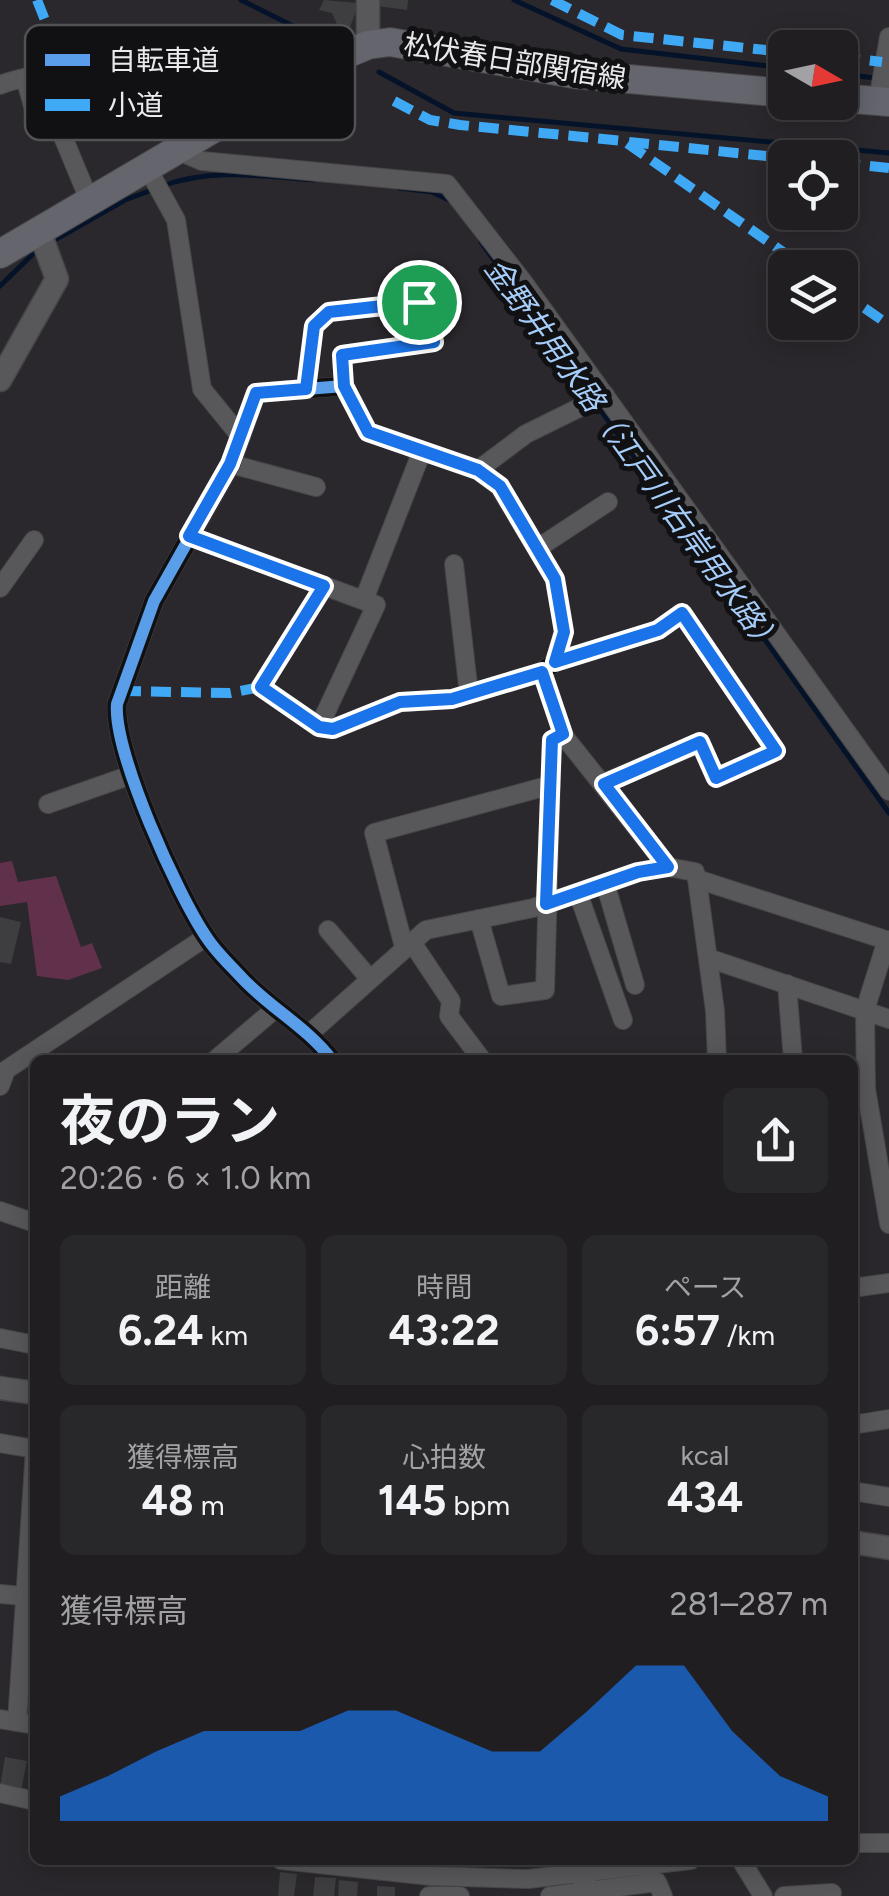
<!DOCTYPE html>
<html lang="ja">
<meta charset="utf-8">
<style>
:root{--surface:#201e21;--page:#28272a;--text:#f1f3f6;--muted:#a2a2a5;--line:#3d3c3f;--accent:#1a73e8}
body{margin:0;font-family:Figtree,"Noto Sans JP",sans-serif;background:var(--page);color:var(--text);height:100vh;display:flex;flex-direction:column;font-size:38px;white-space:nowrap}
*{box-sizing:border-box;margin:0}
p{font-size:32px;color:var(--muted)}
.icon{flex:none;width:55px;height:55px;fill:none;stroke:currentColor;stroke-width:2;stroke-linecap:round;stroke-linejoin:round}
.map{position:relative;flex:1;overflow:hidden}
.panel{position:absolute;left:30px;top:1055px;width:828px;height:810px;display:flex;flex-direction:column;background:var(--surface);border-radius:15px;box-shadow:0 5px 25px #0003,0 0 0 2px var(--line)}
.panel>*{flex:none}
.needle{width:65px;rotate:99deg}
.tools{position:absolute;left:768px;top:30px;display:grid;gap:20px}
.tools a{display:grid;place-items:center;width:90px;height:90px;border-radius:15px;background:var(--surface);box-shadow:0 5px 25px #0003,0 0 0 2px var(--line);font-size:50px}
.pin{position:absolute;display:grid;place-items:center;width:85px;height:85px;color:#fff;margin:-42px;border:5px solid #fff;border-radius:50%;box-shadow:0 2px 10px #0007}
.round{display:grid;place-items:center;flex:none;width:105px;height:105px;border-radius:15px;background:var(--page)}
.summary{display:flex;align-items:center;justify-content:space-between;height:170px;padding:0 30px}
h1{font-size:55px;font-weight:700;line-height:75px}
.stats{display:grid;grid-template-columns:repeat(3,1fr);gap:15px;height:170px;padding:10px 30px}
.stats div{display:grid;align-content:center;border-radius:15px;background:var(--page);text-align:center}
.stats b{font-size:42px;font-weight:700}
.stats small{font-size:28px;font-weight:400}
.stats p{font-size:28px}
.chart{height:280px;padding:20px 30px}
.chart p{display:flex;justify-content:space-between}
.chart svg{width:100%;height:180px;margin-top:10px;fill:var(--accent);opacity:.7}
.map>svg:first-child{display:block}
</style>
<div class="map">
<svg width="889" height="1896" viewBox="0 0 889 1896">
<rect width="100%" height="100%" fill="#2a282c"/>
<polygon fill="#61314b" points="12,861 18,882 56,876 81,947 92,943 102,968 68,980 37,976 27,902 0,906 0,863"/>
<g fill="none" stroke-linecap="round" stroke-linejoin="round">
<g stroke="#041329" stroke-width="5">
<polyline points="241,0 305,32"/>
<polyline points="514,0 621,49 785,68"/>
<polyline points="379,72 454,113 889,153"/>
<polyline points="840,74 876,78"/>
<path d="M162,186C213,168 260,176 314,180"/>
<polyline points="399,188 432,192 451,201"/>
<polyline points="51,242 125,200 152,190"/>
<polyline points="481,242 591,396"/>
<polyline points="0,286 37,250"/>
<polyline points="597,405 889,813"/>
</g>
</g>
<g fill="#3e3d3f">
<polygon points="324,0 359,3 349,30 337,24 332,13 319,10"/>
<polygon points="377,0 408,0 407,10 377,6"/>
<polygon points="0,917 21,922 11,964 0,962"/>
<polygon points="5,1757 27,1761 21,1791 0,1787"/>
<polygon points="280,1872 297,1874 294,1896 278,1896"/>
<polygon points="315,1877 336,1878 334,1896 313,1896"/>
<polygon points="339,1880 358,1882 357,1896 338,1896"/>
<polygon points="377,1886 395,1887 395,1896 377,1896"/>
</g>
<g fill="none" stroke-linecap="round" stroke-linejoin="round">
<defs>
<g id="minor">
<polyline points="26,81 37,120 61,132 90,202"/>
<path d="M0,85C57,62 238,65 301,78"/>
<polyline points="878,101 889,37"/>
<polyline points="178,151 202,161 447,184 524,283 889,791"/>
<polyline points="148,169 176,220 202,389 241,437"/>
<polyline points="306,389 314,326 329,312 419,302 434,342 342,355 344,386"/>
<polyline points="231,464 316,487"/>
<polyline points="478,470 526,434 605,395"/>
<polyline points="189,536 376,605 319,727"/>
<polyline points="538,548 608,502"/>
<polyline points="454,564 469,694"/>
<path d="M324,586L261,687L319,727L333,729L401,702L452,699L542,672L555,662L564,631L555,579L499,486L478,470L368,432L344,386L256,393L231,464L154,601L117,704C113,752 178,896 207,938C216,952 230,965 242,978C270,1008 307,1027 332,1060"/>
<polyline points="0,588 34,540"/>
<polyline points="365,597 422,451"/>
<polyline points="555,662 658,630 682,613 776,751 716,778 700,743 604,783"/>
<polyline points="542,672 563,735 668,867"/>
<polyline points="48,804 131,775"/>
<polyline points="697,879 889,941"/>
<polyline points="605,883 635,985"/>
<polyline points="578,893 623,1020"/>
<polyline points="479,919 501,996 545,990 552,740 563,735"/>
<polyline points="328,930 369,978"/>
<polyline points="887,940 865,1010 866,1089 889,1224"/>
<polyline points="411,941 451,1001 449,1016 482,1060"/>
<polyline points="404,947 374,833 551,785"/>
<polyline points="708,958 889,1019"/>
<polyline points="787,984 793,1060"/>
<polyline points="309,1034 426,930 533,908 638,872 668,867 695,872 697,879 715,1011 717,1060"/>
<polyline points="215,1060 275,1009"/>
<polyline points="0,1086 6,1070 206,937"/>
<polyline points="0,1211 35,1223"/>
<polyline points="852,1288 889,1283"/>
<polyline points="0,1338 35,1345"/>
<polyline points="852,1425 889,1419"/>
<polyline points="0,1443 35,1449"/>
<polyline points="852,1491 889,1497"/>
<polyline points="0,1594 35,1597"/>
<polyline points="0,1719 35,1725"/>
<polyline points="17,1722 35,1449"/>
<polyline points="0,1793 35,1801"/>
<polyline points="852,1843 889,1843"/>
<polyline points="281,1860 431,1876 528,1879 691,1860"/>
<polyline points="741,1860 763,1896"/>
<polyline points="429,1896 460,1896"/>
<polyline points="550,1896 657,1882 663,1896"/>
<polyline points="784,1896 832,1893"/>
</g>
<g id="tertiary">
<polyline points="368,45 368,0"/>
<polyline points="0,380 57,279 39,230"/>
<polyline points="0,1388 35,1393"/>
<polyline points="852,1542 889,1548"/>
<polyline points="584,1860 585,1896"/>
</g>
<g id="primary">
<polyline points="840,98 889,102"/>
<polyline points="0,254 325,63 368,45 390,42 573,74 785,93"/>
</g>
</defs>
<use href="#minor" stroke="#464547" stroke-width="20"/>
<use href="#tertiary" stroke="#464547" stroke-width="25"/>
<use href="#primary" stroke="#464547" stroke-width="30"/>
<use href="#minor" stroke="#585759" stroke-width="18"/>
<use href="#tertiary" stroke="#585759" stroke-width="22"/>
<use href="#primary" stroke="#65656e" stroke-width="28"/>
<g stroke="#3fa9f5" stroke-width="10" stroke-dasharray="20 10" stroke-linecap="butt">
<polyline points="37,0 67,75"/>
<polyline points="552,0 622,35 785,52"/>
<polyline points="840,57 882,62"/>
<polyline points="394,101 430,120 460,125 624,141 806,268"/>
<polyline points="629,142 786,158"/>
<polyline points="840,163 889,168"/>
<polyline points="840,291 889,325"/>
<polyline points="121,691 230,693 261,687"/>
</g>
<defs>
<path id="cycleway" d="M324,586L261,687L319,727L333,729L401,702L452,699L542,672L555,662L564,631L555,579L499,486L478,470L368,432L344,386L256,393L231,464L154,601L117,704C113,752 178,896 207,938C216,952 230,965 242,978C270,1008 307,1027 332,1060"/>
</defs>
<use href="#cycleway" stroke="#111113" stroke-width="19"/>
<use href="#cycleway" stroke="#5a9eea" stroke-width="12"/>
</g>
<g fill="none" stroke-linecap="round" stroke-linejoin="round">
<defs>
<polygon id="route" points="419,302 434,342 342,355 344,386 368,432 478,470 500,486 555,579 564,632 555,662 658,630 682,613 776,751 716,778 700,742 604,784 668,867 638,872 546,904 552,740 563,734 542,672 452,699 400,702 333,729 319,727 261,687 324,586 189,536 230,464 256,393 306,389 314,326 329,312"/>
</defs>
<use href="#route" stroke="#fff" stroke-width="20"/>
<use href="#route" stroke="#1a73e8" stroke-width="12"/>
</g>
<g text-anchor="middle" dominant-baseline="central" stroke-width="10" stroke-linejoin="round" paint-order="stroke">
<g font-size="28" fill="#eae9ec" stroke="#111113">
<text transform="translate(515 61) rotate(9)">松伏春日部関宿線</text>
</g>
<g font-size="30" font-style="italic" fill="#a6cdf9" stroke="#111113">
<text transform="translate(633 456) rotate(54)">金野井用水路（江戸川右岸用水路）</text>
</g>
</g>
<rect x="25" y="25" width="330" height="115" rx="15" fill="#111113" stroke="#525254" stroke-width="2.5"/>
<rect x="45" y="54" width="45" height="12" fill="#5a9eea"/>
<rect x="45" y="99" width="45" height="12" fill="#3fa9f5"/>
<g font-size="28" fill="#eae9ec">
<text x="108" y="70">自転車道</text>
<text x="108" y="115">小道</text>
</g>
</svg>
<div class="tools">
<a><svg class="needle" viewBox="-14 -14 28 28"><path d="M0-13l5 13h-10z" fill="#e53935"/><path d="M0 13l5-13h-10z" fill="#a2a2a5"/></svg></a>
<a><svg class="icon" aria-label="locate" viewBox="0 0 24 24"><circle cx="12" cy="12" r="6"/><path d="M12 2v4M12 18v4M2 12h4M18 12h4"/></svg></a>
<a><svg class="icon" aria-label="layers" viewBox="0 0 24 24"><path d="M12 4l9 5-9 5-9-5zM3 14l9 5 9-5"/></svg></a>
</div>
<div class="pin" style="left:419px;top:302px;background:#1e9e55"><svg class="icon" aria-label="arrive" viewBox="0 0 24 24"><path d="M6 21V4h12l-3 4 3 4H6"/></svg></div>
<section class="panel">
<div class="summary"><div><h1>夜のラン</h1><p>20:26 · 6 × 1.0 km</p></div><a class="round"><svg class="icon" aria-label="share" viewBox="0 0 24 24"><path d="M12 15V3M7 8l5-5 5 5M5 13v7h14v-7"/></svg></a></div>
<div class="stats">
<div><p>距離</p><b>6.24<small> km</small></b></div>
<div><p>時間</p><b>43:22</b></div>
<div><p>ペース</p><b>6:57<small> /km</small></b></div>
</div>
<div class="stats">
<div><p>獲得標高</p><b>48<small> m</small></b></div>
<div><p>心拍数</p><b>145<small> bpm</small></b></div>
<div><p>kcal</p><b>434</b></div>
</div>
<div class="chart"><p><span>獲得標高</span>281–287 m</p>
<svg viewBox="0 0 160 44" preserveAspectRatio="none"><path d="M0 44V38L10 33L20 27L30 22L40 22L50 22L60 17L70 17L80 22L90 27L100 27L110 17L120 6L130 6L140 22L150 33L160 38V44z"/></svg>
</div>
</section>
</div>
